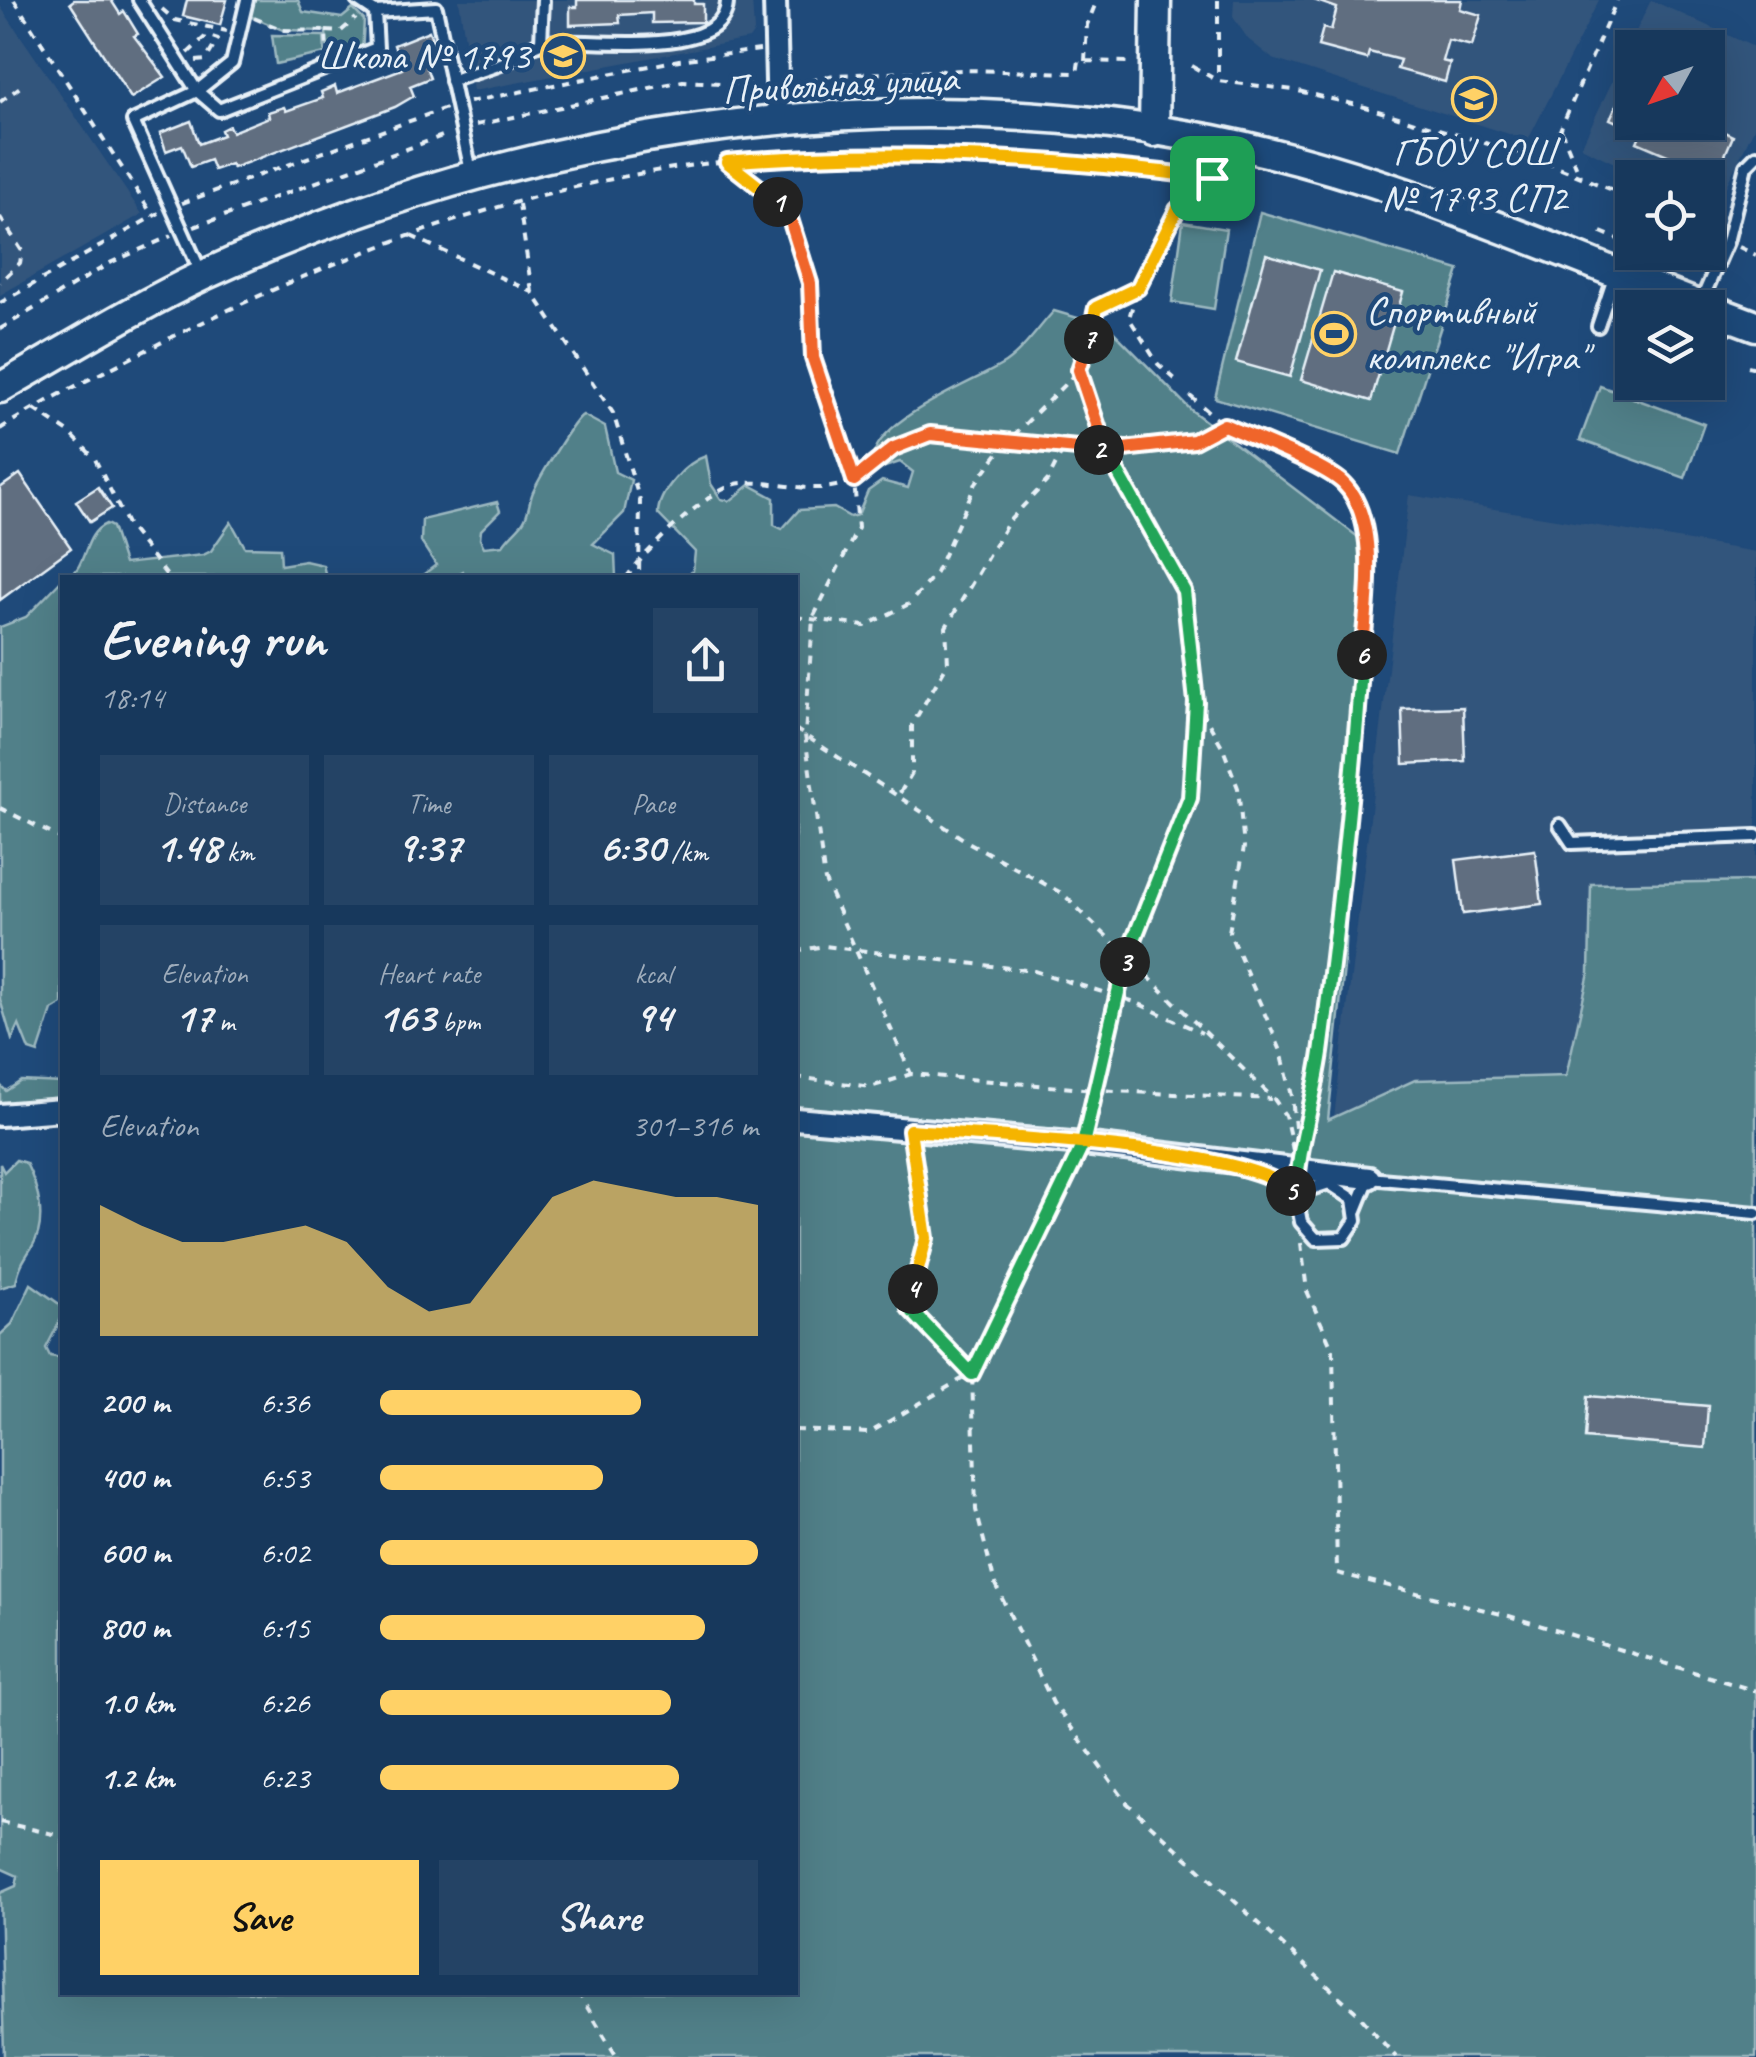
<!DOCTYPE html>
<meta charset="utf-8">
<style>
:root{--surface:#17385c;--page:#244365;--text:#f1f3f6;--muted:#9eacbb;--line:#365272;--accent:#ffd166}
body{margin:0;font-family:Caveat,sans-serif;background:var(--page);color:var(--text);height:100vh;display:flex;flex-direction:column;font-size:38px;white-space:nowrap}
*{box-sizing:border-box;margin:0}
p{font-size:32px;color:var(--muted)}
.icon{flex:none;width:55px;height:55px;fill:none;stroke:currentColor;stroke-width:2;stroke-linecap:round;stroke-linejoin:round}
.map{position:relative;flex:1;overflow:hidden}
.sheet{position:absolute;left:60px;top:575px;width:738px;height:1420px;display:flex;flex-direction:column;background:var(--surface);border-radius:0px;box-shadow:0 10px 40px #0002,0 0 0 2px var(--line)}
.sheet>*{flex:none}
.needle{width:65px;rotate:230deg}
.tools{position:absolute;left:1615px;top:30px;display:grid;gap:20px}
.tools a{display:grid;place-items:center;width:110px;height:110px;border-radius:0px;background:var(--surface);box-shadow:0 10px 40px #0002,0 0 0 2px var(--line);font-size:50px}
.pin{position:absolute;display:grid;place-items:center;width:85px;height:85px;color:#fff;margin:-42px;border-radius:20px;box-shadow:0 5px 15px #0006}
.km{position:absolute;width:50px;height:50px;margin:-25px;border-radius:50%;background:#222;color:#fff;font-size:28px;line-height:50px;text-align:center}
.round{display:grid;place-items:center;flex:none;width:105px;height:105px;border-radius:0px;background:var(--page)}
.headline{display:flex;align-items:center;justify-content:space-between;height:170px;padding:0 40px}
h1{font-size:55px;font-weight:700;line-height:75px}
.metrics{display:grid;grid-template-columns:repeat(3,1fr);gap:15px;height:170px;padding:10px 40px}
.metrics div{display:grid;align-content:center;border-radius:0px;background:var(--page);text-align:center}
.metrics b{font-size:42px;font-weight:700}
.metrics small{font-size:28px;font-weight:400}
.metrics p{font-size:28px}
.chart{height:280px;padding:20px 40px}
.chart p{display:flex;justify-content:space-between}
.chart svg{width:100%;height:180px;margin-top:10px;fill:var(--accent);opacity:.7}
.action{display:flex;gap:20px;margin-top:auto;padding:20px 40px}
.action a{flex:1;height:115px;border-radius:0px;background:var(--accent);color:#111;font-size:40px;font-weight:700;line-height:115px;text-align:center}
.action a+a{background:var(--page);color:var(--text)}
ul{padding:0 40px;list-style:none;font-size:32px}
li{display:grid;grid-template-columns:160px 120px 1fr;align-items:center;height:75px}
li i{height:25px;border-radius:12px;background:var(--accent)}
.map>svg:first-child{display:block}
</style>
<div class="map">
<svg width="1756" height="2057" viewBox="0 0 1756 2057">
<rect width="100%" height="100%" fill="#1f4a7a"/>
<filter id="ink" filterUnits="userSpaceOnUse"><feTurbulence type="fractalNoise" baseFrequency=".01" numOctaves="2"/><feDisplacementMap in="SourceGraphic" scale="20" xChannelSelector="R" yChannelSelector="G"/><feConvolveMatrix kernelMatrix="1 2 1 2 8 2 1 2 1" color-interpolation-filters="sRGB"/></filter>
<g filter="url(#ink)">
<g fill="#33557c" fill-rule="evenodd">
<polygon points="459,0 752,0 754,32 749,39 473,91"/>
<polygon points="1234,0 1599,0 1528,140 1273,59 1248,39 1233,17"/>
<path d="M1651,0L1756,48V124L1714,211L1708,208V178L1644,177L1581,147ZM1632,48H1708V122H1632Z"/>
<polygon points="0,6 142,214 0,295"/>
<polygon points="1409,495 1756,552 1756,1677 1333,1126"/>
</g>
<g fill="#518089" stroke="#9cb8c0" stroke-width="2.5">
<polygon points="252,0 298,0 303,12 342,18 353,9 364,20 362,54 332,66 335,46 327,46 326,31 283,30 247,15"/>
<polygon points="272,35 324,36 325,53 276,64"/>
<polygon points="1260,212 1459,270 1400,454 1215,398"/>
<polygon points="1183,222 1226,229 1214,309 1172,302"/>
<path d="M1054,311L1109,327L1191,410L1362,540L1344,967L1328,1120L1415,1080L1566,1076L1589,973L1591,884L1756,881V2057H4L0,1893L16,1886L18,1876L0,1868V1335L12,1324L31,1284L62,1306V1317L46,1348L50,1356L62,1358V1992H795V578L684,577L693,571L695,552L658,514C658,493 686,462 706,456L711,484L721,499L730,501L750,485L774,498V525L782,529L799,510L834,508L850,517L858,515L868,491L882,481L908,488L913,472L900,462L882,468L873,465C867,421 976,382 1005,363C1024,350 1039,327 1054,311Z"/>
<polygon points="1600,386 1704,424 1685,478 1580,440"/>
<path d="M583,415L605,427L615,472L631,480L624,513L593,544L615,555L616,577L466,578L463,571L453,577H420L436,565L421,542L422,520L497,502L500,511L481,530L480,539L484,547L503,545C509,536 517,530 523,522C529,514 529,501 533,492C539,479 574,419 583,415Z"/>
<path d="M231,522L245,547L280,548L281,565L305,561L323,565L326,577H69C88,564 83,534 106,524L112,527L124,564L203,555L211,551Z"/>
<polygon points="62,580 62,1004 52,1010 38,1053 29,1050 19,1025 12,1040 0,999 0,627 26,617"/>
<polygon points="21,1081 62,1083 62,1103 0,1103 0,1085 6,1091"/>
<path d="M16,1160L26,1163C38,1187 48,1221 32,1247C23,1261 19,1267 16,1283L0,1288V1164L4,1172Z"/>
</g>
<g fill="#616e80" stroke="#e8f1f8" stroke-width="2.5">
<polygon points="74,0 111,0 120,14 124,11 138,34 134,36 165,77 131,98 70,3"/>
<polygon points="187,0 227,0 220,25 183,16"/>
<polygon points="577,0 694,0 694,4 703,4 703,22 652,23 652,13 619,15 620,23 570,25 570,7 577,7"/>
<polygon points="1314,0 1462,0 1460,9 1481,15 1472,46 1448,40 1442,61 1450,63 1445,82 1397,69 1400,60 1369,52 1367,59 1318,46 1323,28 1331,30 1337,8"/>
<polygon points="429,31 436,50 422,55 430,78 410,86 414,96 395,107 233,168 231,164 214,170 210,160 191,167 182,145 166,151 160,133 191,121 199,144 223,135 221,130 229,126 232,132 269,117 268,112 284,107 286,111 323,98 321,92 335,86 337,93 402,69 394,45"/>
<polygon points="1625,86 1632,90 1632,122 1703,122 1733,136 1719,169 1689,156 1686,163 1637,142 1641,133 1610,119"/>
<polygon points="1266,254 1320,270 1290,377 1236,362"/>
<polygon points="1333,272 1403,292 1371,401 1301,380"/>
<polygon points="20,474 71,548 0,600 0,488"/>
<polygon points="98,487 112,508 90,522 76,501"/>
<polygon points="1463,707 1465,761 1404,764 1402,709"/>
<polygon points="1535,850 1542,904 1463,914 1456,860"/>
<polygon points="1588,1396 1708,1406 1705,1448 1585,1438"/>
</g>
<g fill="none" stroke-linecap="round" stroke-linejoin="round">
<defs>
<g id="lane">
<polyline points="139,0 197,91 232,63 247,0"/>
<polyline points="357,0 375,12"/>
<polyline points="541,42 543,0"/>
<path d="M451,81C470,73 492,69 510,60C521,55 532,44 544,42C583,37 729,62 727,0"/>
<polyline points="202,275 133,121 197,91 219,110 377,48 375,12 436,8 472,176"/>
<polyline points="1700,304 1727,242 1746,166 1756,156"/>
<polyline points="1598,326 1615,275"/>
<polyline points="1560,825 1572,843 1756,836"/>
<polyline points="1262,1172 1296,1196 1301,1222 1316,1239 1344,1238 1356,1220 1353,1199 1329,1183 1308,1190 1299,1209"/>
<polyline points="1356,1210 1369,1178 1756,1213"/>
</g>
<g id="street">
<polyline points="775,0 778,121"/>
<polyline points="0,1115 62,1110"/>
<polyline points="795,1119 1083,1144 1369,1178"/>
</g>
<g id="secondary">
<polyline points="1154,132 1156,0"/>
<polyline points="1708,308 1756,326"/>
<path d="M0,388C67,350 134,308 204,275C514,131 876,75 1213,140C1384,174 1544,246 1706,308"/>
</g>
</defs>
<use href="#lane" stroke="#e8f1f8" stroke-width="18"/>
<use href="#street" stroke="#e8f1f8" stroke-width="28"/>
<use href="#secondary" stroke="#e8f1f8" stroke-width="35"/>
<g stroke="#e8f1f8" stroke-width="4" stroke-dasharray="8 8" stroke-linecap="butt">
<polyline points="14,0 153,216"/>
<polyline points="1218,0 1218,80"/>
<polyline points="162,9 175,20 227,31"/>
<polyline points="254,18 283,30 326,31 327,52"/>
<polyline points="326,31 340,32 356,18"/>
<polyline points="188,53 205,37 207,27"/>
<polyline points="196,61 206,60 218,39 206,35"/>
<polyline points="1085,61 1087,25 1097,0"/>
<polyline points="1192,66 1218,81 1294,90 1365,107 1535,158 1632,198"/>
<polyline points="794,85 834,75 963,70 1077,73 1079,61 1129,62"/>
<polyline points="0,102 24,84"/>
<polyline points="469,102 679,60 760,50"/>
<polyline points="476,125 683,81 757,85"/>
<polyline points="1561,130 1580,176"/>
<polyline points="727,162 787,209 810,283 813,358 854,480 858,528 813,618 805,735 825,881 911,1074 1095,1090 1087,1127"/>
<polyline points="1546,162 1617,0"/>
<polyline points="182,203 446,108"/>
<polyline points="519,204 532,292"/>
<polyline points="0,217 22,251 20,263 0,282"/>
<polyline points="194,227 448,134"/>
<polyline points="1601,232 1632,245"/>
<polyline points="411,236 532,292 613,413 640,501 639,578"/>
<polyline points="1739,247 1756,255"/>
<polyline points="1138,287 1095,307 1079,370 1106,451 1185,591 1196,702 1222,746 1238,788 1244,847 1229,932 1281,1051 1292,1096 1297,1149"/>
<polyline points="0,303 159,213"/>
<polyline points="0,329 112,262 171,236"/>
<polyline points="1748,366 1756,368"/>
<polyline points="1175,379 1158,364 1129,318 1138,287 1177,210 1212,178"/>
<polyline points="1190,396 1224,425 1340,480 1356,499 1369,560 1349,841 1320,1058 1301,1150"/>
<polyline points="34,409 70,433 95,459 128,526 169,578"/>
<path d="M0,429C40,403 84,382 127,360C327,256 554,169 781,157C926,150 1069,160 1212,178"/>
<path d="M626,578C644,552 711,485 742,483C780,480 816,498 854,480C881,466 899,437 932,435C954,433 979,440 1000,442C1074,451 1157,460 1224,425"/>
<polyline points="795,617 865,626 909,604 936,573 977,481 1006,443 1079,370"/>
<polyline points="1196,702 1190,798 1126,956 1095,1090 1271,1099"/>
<polyline points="795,729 968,842 1063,894 1274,1099 1285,1115 1293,1150"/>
<polyline points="900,793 912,773 912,725 948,663 946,627 1009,521 1048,480 1064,448"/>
<polyline points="0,808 62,839"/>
<polyline points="795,951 824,946 1034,971 1135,1002 1202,1033"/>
<polyline points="795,1077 871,1087 911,1074"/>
<polyline points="913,1150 926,1237 909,1308 972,1373 976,1510 995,1584 1053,1703 1127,1803 1355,2011 1396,2057"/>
<polyline points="1301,1243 1307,1291 1333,1350 1337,1573 1509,1616 1756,1691"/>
<polyline points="795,1430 869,1433 972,1373 1073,1164"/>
<polyline points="0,1822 62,1836"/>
<polyline points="578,1992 617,2057"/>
</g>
<use href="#lane" stroke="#1f4a7a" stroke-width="10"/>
<use href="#street" stroke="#1f4a7a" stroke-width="20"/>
<use href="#secondary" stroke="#1f4a7a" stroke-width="28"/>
</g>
</g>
<g fill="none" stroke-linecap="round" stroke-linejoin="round" filter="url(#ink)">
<defs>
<path id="split-1" d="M778,202L727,162C889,148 1051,157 1212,178"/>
<polyline id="split-2" points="778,202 787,209 810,283 813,358 854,480 894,448 930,434 1099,450"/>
<polyline id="split-3" points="1099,450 1106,451 1184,591 1196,702 1190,798 1125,962"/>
<polyline id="split-4" points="913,1289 909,1308 972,1374 1083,1144 1125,962"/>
<path id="split-5" d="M913,1289L926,1238L910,1130C982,1136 1249,1147 1291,1191"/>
<path id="split-6" d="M1291,1191L1296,1196C1298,1144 1316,1096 1322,1045C1339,915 1353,786 1362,655"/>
<path id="split-7" d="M1089,339L1079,370L1106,451L1194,441L1224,425C1253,438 1323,464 1343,483C1381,520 1366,607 1362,655"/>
<polyline id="split-8" points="1089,339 1096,308 1138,288 1177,210 1212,178"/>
</defs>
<use href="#split-1" stroke="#fff" stroke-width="20"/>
<use href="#split-2" stroke="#fff" stroke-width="20"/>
<use href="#split-3" stroke="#fff" stroke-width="20"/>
<use href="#split-4" stroke="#fff" stroke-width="20"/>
<use href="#split-5" stroke="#fff" stroke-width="20"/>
<use href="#split-6" stroke="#fff" stroke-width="20"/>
<use href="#split-7" stroke="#fff" stroke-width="20"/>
<use href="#split-8" stroke="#fff" stroke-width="20"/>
<use href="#split-1" stroke="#f5b400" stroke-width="12"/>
<use href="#split-2" stroke="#f0652b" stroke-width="12"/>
<use href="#split-3" stroke="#22a559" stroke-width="12"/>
<use href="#split-4" stroke="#22a559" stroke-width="12"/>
<use href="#split-5" stroke="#f5b400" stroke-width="12"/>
<use href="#split-6" stroke="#22a559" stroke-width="12"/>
<use href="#split-7" stroke="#f0652b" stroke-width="12"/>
<use href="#split-8" stroke="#f5b400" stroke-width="12"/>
</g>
<defs>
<symbol id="school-ring" viewBox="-11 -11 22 22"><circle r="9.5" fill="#1f4a7a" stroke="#ffd166" stroke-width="1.5"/><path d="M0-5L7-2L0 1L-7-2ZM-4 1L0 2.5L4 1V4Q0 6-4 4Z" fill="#ffd166"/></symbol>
<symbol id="stadium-ring" viewBox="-11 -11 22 22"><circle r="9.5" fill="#1f4a7a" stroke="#ffd166" stroke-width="1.5"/><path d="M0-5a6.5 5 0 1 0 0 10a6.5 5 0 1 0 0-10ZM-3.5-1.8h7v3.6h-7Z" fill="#ffd166"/></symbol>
</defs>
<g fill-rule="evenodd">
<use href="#school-ring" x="538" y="31" width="50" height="50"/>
<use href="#school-ring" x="1449" y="74" width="50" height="50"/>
<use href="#stadium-ring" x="1309" y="309" width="50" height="50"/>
</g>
<g text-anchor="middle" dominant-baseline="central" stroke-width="9" stroke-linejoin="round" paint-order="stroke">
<g font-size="40" fill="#e8f1f8" stroke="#1f4a7a" text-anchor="end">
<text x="530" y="56">Школа № 1793</text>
<text x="1474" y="152" text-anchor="middle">ГБОУ СОШ<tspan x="1474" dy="46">№ 1793 СП2</tspan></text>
<text x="1366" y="311" text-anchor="start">Спортивный<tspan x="1366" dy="46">комплекс "Игра"</tspan></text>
</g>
<g font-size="40" fill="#e8f1f8" stroke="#1f4a7a">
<text transform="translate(840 84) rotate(-3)">Привольная улица</text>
</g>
</g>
</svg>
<div class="tools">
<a><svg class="needle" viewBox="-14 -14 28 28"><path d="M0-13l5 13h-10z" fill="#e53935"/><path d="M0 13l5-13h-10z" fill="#9eacbb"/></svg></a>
<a><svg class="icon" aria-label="locate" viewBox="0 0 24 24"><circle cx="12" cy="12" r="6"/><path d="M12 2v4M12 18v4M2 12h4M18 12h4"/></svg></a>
<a><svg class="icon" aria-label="layers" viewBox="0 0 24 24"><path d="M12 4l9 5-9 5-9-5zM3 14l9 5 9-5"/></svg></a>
</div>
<div class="pin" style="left:1212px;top:178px;background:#1e9e55"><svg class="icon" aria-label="arrive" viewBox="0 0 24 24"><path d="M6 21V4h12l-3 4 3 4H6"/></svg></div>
<b class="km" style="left:778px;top:202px">1</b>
<b class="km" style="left:1099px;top:450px">2</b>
<b class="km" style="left:1125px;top:962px">3</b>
<b class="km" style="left:913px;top:1289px">4</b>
<b class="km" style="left:1291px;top:1191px">5</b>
<b class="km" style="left:1362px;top:655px">6</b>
<b class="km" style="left:1089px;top:339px">7</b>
<section class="sheet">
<div class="headline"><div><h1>Evening run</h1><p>18:14</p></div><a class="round"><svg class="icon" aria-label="share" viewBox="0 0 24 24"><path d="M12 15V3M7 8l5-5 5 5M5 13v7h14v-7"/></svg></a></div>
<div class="metrics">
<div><p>Distance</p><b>1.48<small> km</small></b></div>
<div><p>Time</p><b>9:37</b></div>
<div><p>Pace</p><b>6:30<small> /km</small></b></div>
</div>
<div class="metrics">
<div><p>Elevation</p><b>17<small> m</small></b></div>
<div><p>Heart rate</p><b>163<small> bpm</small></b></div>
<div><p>kcal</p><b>94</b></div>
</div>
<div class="chart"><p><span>Elevation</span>301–316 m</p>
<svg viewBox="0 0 160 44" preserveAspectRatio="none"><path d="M0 44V12L10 17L20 21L30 21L40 19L50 17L60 21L70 32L80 38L90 36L100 23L110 10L120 6L130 8L140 10L150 10L160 12V44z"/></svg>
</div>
<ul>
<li><b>200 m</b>6:36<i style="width:69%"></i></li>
<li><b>400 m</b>6:53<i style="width:59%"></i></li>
<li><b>600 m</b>6:02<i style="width:100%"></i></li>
<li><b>800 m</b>6:15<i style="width:86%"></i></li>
<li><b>1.0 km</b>6:26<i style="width:77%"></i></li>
<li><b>1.2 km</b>6:23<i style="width:79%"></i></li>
</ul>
<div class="action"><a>Save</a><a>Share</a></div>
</section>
</div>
